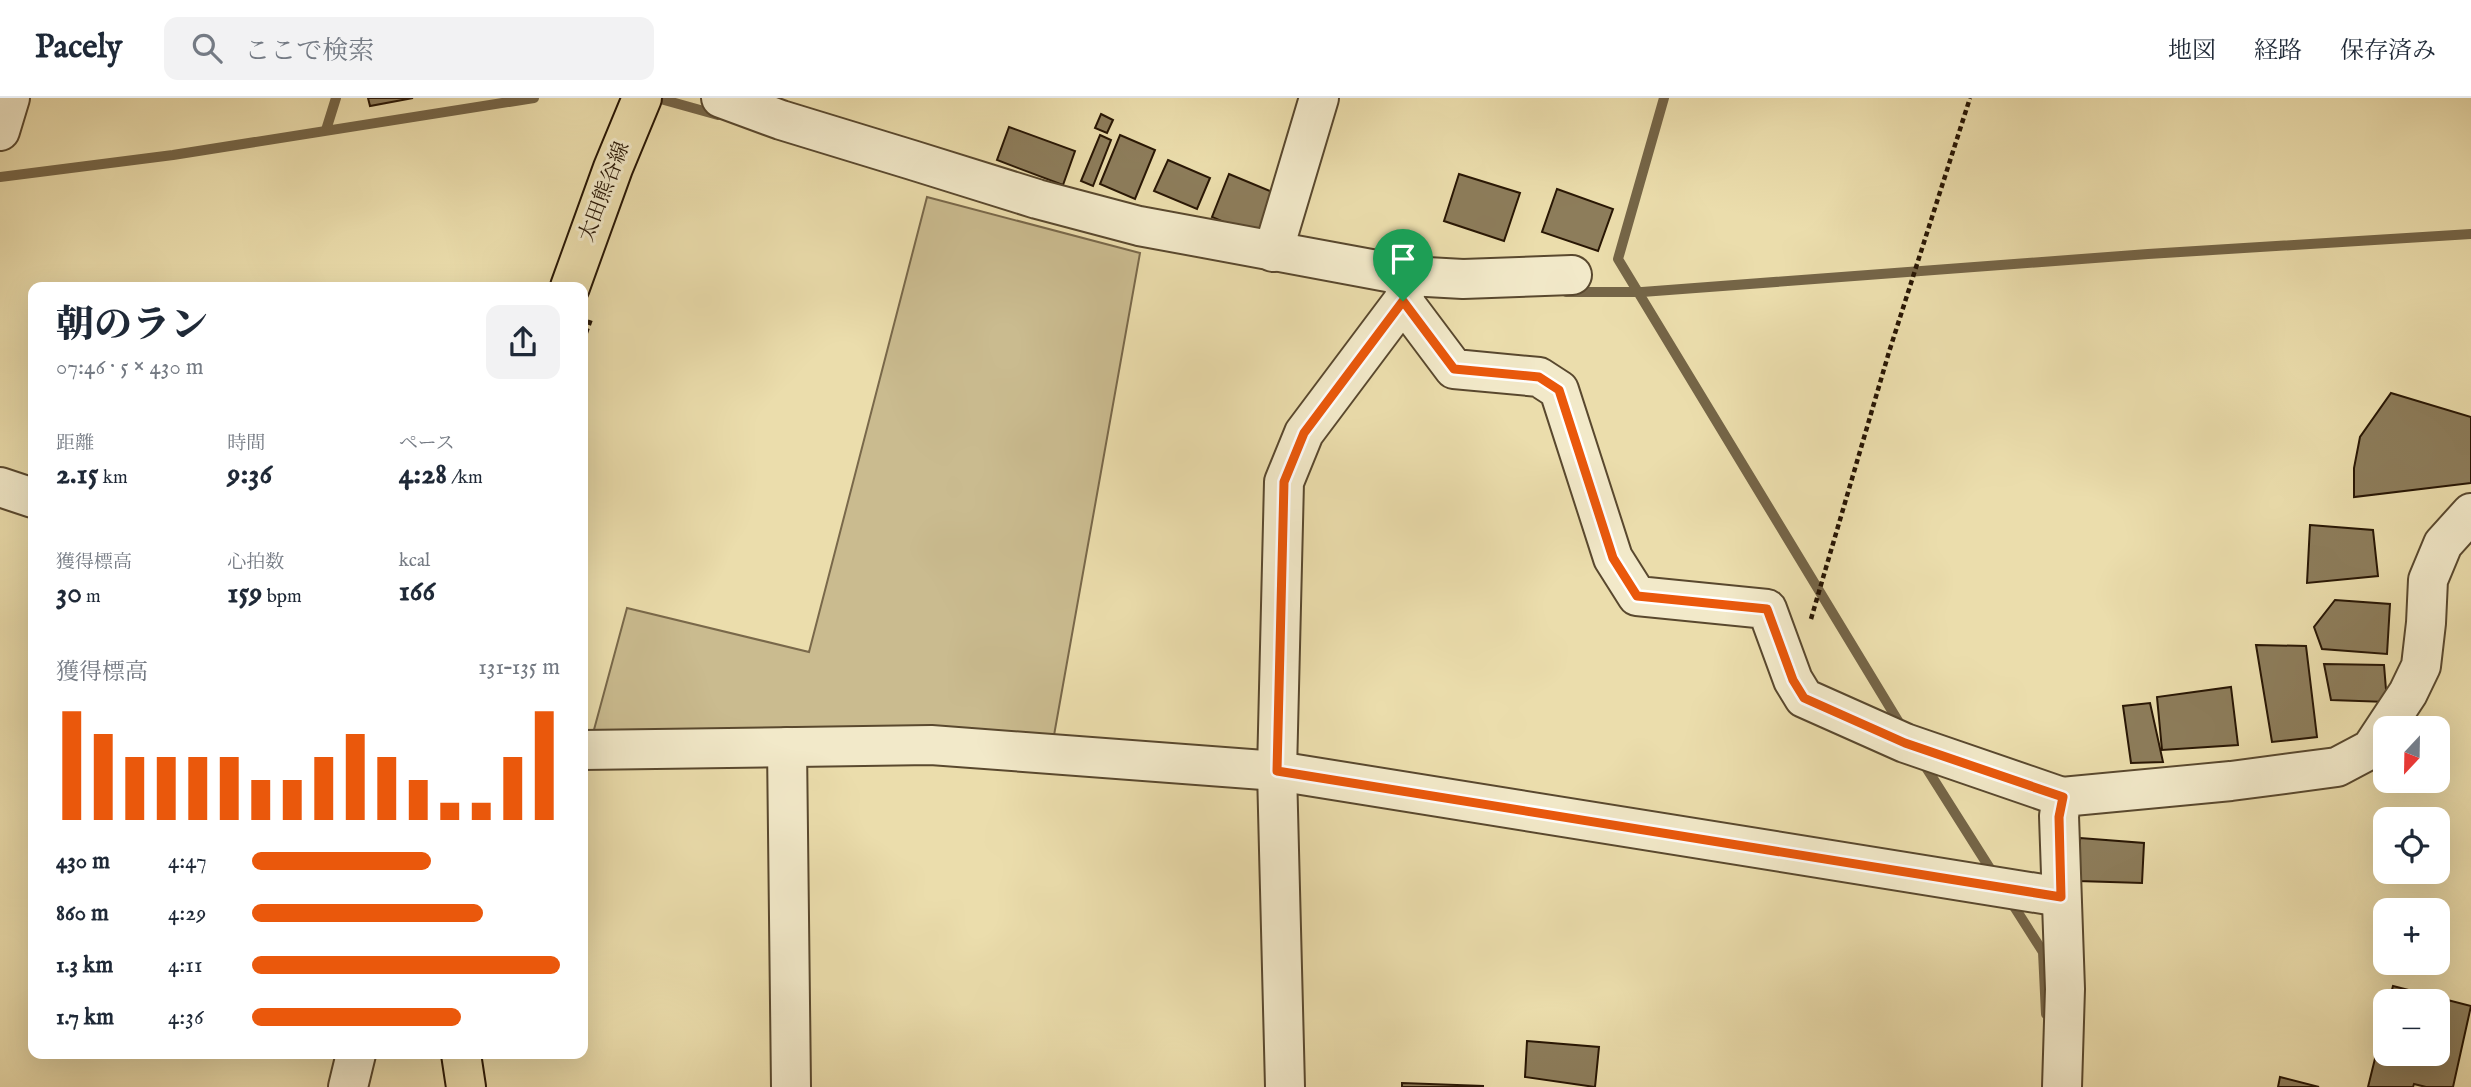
<!DOCTYPE html>
<html lang="ja">
<meta charset="utf-8">
<style>
:root{--surface:#fff;--page:#f2f2f3;--text:#1f2937;--muted:#747a83;--line:#e0e1e3;--accent:#ea580c}
body{margin:0;font-family:"IM FELL English","Noto Serif JP",serif;background:var(--page);color:var(--text);height:100vh;display:flex;flex-direction:column;font-size:26px;white-space:nowrap}
*{box-sizing:border-box;margin:0}
p{font-size:23px;color:var(--muted)}
.icon{flex:none;width:38px;height:38px;fill:none;stroke:currentColor;stroke-width:2;stroke-linecap:round;stroke-linejoin:round}
.map{position:relative;flex:1;overflow:hidden}
.details{position:absolute;left:28px;top:184px;width:560px;height:777px;display:flex;flex-direction:column;background:var(--surface);border-radius:14px;box-shadow:0 7px 28px #0002}
.details>*{flex:none}
.needle{width:46px;rotate:202deg}
.controls{position:absolute;left:2373px;top:618px;display:grid;gap:14px}
.controls a{display:grid;place-items:center;width:77px;height:77px;border-radius:14px;background:var(--surface);box-shadow:0 7px 28px #0002;font-size:35px}
.pin{position:absolute;display:grid;place-items:center;width:60px;height:60px;color:#fff;margin:-72px -30px;border-radius:50% 50% 50% 0;rotate:-45deg;box-shadow:0 0 7px #0007}
.pin .icon{rotate:45deg}
.round{display:grid;place-items:center;flex:none;width:74px;height:74px;border-radius:14px;background:var(--page)}
.summary{display:flex;align-items:center;justify-content:space-between;height:119px;padding:0 28px}
h1{font-size:38px;font-weight:800;line-height:52px}
.metrics{display:grid;grid-template-columns:repeat(3,1fr);gap:10px;height:119px;padding:7px 28px}
.metrics div{display:grid;align-content:center}
.metrics b{font-size:30px;font-weight:800}
.metrics small{font-size:19px;font-weight:400}
.metrics p{font-size:19px}
.chart{height:196px;padding:14px 28px}
.chart p{display:flex;justify-content:space-between}
.chart svg{width:100%;height:126px;margin-top:7px;stroke:var(--accent);stroke-width:6}
ul{padding:0 28px;list-style:none;font-size:23px}
li{display:grid;grid-template-columns:112px 84px 1fr;align-items:center;height:52px}
li i{height:18px;border-radius:9px;background:var(--accent)}
header{display:flex;align-items:center;gap:42px;box-sizing:border-box;height:98px;padding:0 35px;background:var(--surface);border-bottom:2px solid var(--line)}
header strong{font-size:33px}
nav{display:flex;gap:38px;margin-inline-start:auto;font-size:24px}
.search{width:490px;height:63px;background:var(--page);display:flex;align-items:center;gap:18px;box-sizing:border-box;padding:0 24px;border-radius:14px;color:var(--muted);font-size:26px}
.map>svg:first-child{display:block}
</style>
<header>
<strong>Pacely</strong>
<div class="search"><svg class="icon" aria-label="search" viewBox="0 0 24 24"><circle cx="10" cy="10" r="6"/><path d="M15 15l6 6"/></svg>ここで検索</div>
<nav><a>地図</a><a>経路</a><a>保存済み</a></nav>
</header>
<div class="map">
<svg width="2471" height="989" viewBox="0 0 2471 989">
<rect width="100%" height="100%" fill="#ebddac"/>
<filter id="stains"><feTurbulence type="fractalNoise" baseFrequency=".00286" numOctaves="4"/><feColorMatrix values="0 0 0 0 .2 0 0 0 0 .09 0 0 0 0 .02 0 0 0 .5 -.17"/></filter>
<radialGradient id="worn" r=".72"><stop offset=".6" stop-color="#630" stop-opacity="0"/><stop offset="1" stop-color="#630" stop-opacity=".3"/></radialGradient>
<polygon fill="#cabb8f" stroke="#79684a" stroke-width="2" points="927,99 1140,155 1053,643 592,639 627,510 809,554"/>
<g fill="none" stroke-linecap="round" stroke-linejoin="round">
<g stroke="#756547" stroke-width="10">
<polyline points="657,0 718,17"/>
<polyline points="1664,0 1618,161 1903,631"/>
<polyline points="326,32 336,0"/>
<polyline points="0,79 173,57 534,0"/>
<polyline points="1566,194 1642,194 2148,156 2471,136"/>
<polyline points="1922,663 1996,780"/>
<polyline points="2008,799 2043,854 2046,916"/>
</g>
</g>
<g fill="#8d7d5b" stroke="#281604" stroke-width="2">
<polygon points="368,0 413,0 370,8"/>
<polygon points="1101,16 1113,22 1107,35 1095,30"/>
<polygon points="1009,29 1075,53 1063,87 997,62"/>
<polygon points="1100,37 1111,42 1093,88 1081,83"/>
<polygon points="1120,37 1155,52 1135,101 1100,86"/>
<polygon points="1168,62 1210,80 1197,111 1154,93"/>
<polygon points="1229,76 1277,96 1259,139 1212,119"/>
<polygon points="1459,76 1520,95 1504,143 1444,123"/>
<polygon points="1557,91 1613,111 1598,153 1542,134"/>
<polygon points="2391,295 2471,319 2471,385 2354,399 2354,370 2360,339"/>
<polygon points="2310,427 2373,432 2378,478 2307,485"/>
<polygon points="2335,502 2390,506 2387,556 2322,551 2314,529"/>
<polygon points="2256,547 2306,548 2317,639 2272,644"/>
<polygon points="2324,566 2384,567 2387,604 2331,602"/>
<polygon points="2231,589 2238,647 2162,652 2157,599"/>
<polygon points="2150,605 2163,664 2131,665 2123,608"/>
<polygon points="2080,740 2144,745 2142,785 2078,783"/>
<polygon points="2393,888 2471,908 2453,989 2426,989 2414,986 2413,989 2368,989 2385,920 2385,956 2438,956 2438,903 2389,903"/>
<polygon points="1527,943 1599,949 1595,989 1525,979"/>
<polygon points="2280,979 2319,989 2278,989"/>
<polygon points="1402,985 1484,988 1402,989"/>
</g>
<g fill="none" stroke-linecap="round" stroke-linejoin="round">
<defs>
<g id="minor">
<polyline points="721,0 781,22 912,62 1037,101 1139,128 1409,178 1463,181 1572,177"/>
<polyline points="0,33 10,0"/>
<polyline points="1273,154 1319,0"/>
<polyline points="1403,203 1454,271 1539,279 1559,292 1613,460 1637,498 1767,511 1793,582 1804,600 1905,645 2062,699"/>
<polyline points="0,389 33,400"/>
<polyline points="787,649 791,989"/>
<polyline points="583,652 931,647 1277,673 2061,799"/>
<polyline points="348,989 356,956"/>
<polyline points="1285,989 1277,673 1284,384 1304,335 1403,203 1409,179"/>
<polyline points="2062,989 2065,891 2059,718 2062,699 2231,683 2337,669 2371,651 2408,595 2421,568 2426,525 2428,482 2443,446 2471,415"/>
</g>
<g id="major">
<polyline points="570,189 613,70 642,0"/>
<polyline points="461,956 466,989"/>
</g>
</defs>
<use href="#minor" stroke="#59482e" stroke-width="42"/>
<use href="#major" stroke="#281604" stroke-width="42"/>
<g stroke="#281604" stroke-width="4.5" stroke-dasharray="5 3.5" stroke-linecap="butt">
<polyline points="583,243 591,221"/>
<polyline points="1811,521 1889,254 1970,0"/>
</g>
<use href="#minor" stroke="#f2e9c9" stroke-width="38"/>
<use href="#major" stroke="#ebddac" stroke-width="38"/>
</g>
<g fill="none" stroke-linecap="round" stroke-linejoin="round">
<defs>
<polygon id="route" points="1403,203 1454,271 1539,279 1559,292 1613,460 1637,498 1767,511 1793,582 1804,600 1905,645 2063,699 2059,719 2061,799 1277,673 1284,384 1304,335"/>
</defs>
<use href="#route" stroke="#fff" stroke-width="14"/>
<use href="#route" stroke="#ea580c" stroke-width="9"/>
</g>
<g text-anchor="middle" dominant-baseline="central" stroke-width="6" stroke-linejoin="round" paint-order="stroke">
<g font-size="21" fill="#281604" stroke="#f2e9c9">
<text transform="translate(605 94) rotate(-69)">太田熊谷線</text>
</g>
</g>
<rect width="100%" height="100%" filter="url(#stains)"/>
<rect width="100%" height="100%" fill="url(#worn)"/>
</svg>
<div class="controls">
<a><svg class="needle" viewBox="-14 -14 28 28"><path d="M0-13l5 13h-10z" fill="#e53935"/><path d="M0 13l5-13h-10z" fill="#747a83"/></svg></a>
<a><svg class="icon" aria-label="locate" viewBox="0 0 24 24"><circle cx="12" cy="12" r="6"/><path d="M12 2v4M12 18v4M2 12h4M18 12h4"/></svg></a>
<a>+</a>
<a>−</a>
</div>
<div class="pin" style="left:1403px;top:203px;background:#1e9e55"><svg class="icon" aria-label="arrive" viewBox="0 0 24 24"><path d="M6 21V4h12l-3 4 3 4H6"/></svg></div>
<section class="details">
<div class="summary"><div><h1>朝のラン</h1><p>07:46 · 5 × 430 m</p></div><a class="round"><svg class="icon" aria-label="share" viewBox="0 0 24 24"><path d="M12 15V3M7 8l5-5 5 5M5 13v7h14v-7"/></svg></a></div>
<div class="metrics">
<div><p>距離</p><b>2.15<small> km</small></b></div>
<div><p>時間</p><b>9:36</b></div>
<div><p>ペース</p><b>4:28<small> /km</small></b></div>
</div>
<div class="metrics">
<div><p>獲得標高</p><b>30<small> m</small></b></div>
<div><p>心拍数</p><b>159<small> bpm</small></b></div>
<div><p>kcal</p><b>166</b></div>
</div>
<div class="chart"><p><span>獲得標高</span>131–135 m</p>
<svg viewBox="0 0 160 44" preserveAspectRatio="none"><path d="M5 44V6M15 44V14M25 44V22M35 44V22M45 44V22M55 44V22M65 44V30M75 44V30M85 44V22M95 44V14M105 44V22M115 44V30M125 44V38M135 44V38M145 44V22M155 44V6"/></svg>
</div>
<ul>
<li><b>430 m</b>4:47<i style="width:58%"></i></li>
<li><b>860 m</b>4:29<i style="width:75%"></i></li>
<li><b>1.3 km</b>4:11<i style="width:100%"></i></li>
<li><b>1.7 km</b>4:36<i style="width:68%"></i></li>
</ul>
</section>
</div>
